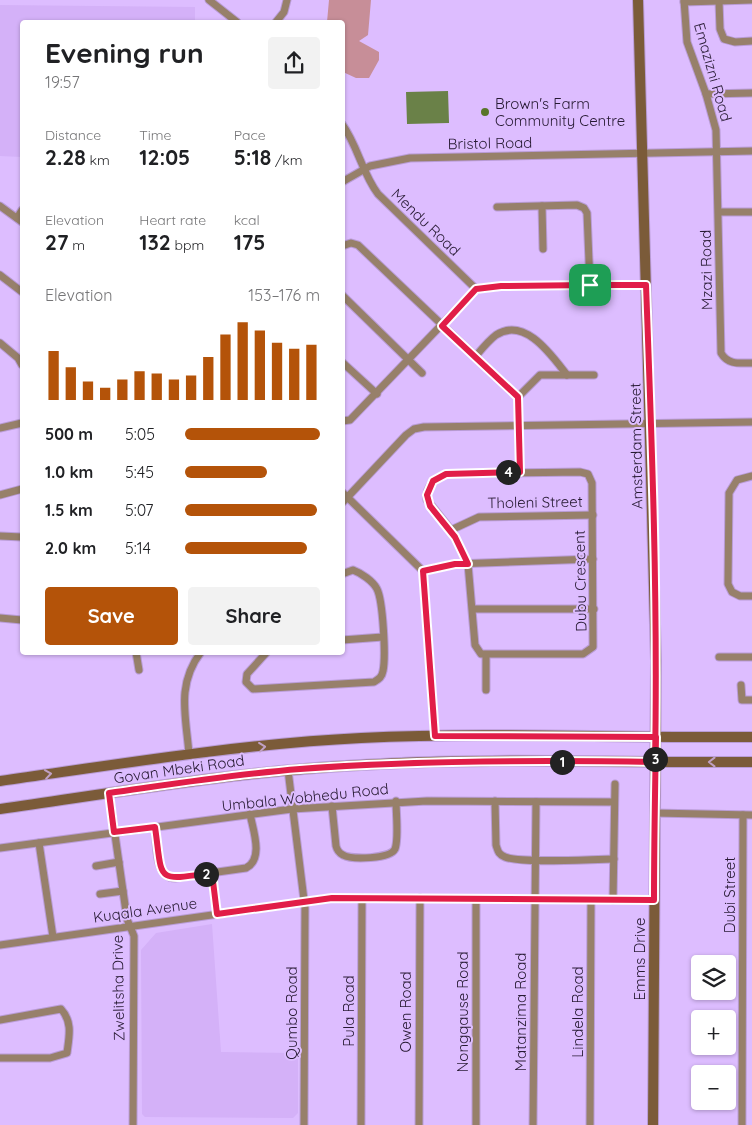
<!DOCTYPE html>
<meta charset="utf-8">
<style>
:root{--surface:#fff;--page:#f2f2f2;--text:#202124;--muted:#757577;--accent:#b45309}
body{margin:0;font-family:Quicksand,sans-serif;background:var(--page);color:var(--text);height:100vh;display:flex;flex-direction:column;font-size:19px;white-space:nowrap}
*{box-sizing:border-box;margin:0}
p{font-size:16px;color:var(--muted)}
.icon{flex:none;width:28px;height:28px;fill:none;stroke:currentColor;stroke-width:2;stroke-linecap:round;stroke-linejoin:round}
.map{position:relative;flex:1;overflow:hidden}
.drawer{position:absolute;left:20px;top:20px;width:325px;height:635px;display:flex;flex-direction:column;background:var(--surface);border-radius:5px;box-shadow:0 1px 4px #0004}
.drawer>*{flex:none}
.buttons{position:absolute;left:691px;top:955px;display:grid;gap:10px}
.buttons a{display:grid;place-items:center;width:45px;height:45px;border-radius:5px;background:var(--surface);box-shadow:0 1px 4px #0004;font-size:25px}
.pin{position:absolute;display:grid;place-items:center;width:42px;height:42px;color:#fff;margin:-21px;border-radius:10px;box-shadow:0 2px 8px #0006}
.km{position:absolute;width:25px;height:25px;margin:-12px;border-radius:50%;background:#222;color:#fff;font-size:14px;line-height:25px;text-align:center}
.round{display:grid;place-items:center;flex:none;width:52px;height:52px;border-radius:5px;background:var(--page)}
.headline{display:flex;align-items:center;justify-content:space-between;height:85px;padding:0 25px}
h1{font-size:28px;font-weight:700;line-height:38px}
.stats{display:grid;grid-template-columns:repeat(3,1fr);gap:8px;height:85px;padding:5px 25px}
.stats div{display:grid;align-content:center}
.stats b{font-size:21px;font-weight:700}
.stats small{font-size:14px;font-weight:400}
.stats p{font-size:14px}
.chart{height:140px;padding:10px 25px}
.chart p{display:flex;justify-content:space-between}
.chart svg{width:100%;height:90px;margin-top:5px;stroke:var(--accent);stroke-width:6}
.action{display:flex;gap:10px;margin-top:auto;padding:10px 25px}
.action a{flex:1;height:58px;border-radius:5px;background:var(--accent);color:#fff;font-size:20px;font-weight:700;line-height:58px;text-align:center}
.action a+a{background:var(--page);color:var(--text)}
ul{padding:0 25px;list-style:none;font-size:16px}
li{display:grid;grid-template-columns:80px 60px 1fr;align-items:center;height:38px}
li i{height:12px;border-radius:6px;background:var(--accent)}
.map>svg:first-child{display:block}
</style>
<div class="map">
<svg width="752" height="1125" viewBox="0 0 752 1125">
<rect width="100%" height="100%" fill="#ddbdff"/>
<g fill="#d4b1f8">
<polygon points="0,5 195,7 195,22 22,22 22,157 0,156"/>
<polygon points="212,924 221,1052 298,1053 298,1113 293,1118 145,1117 142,1114 141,950 156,933"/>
</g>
<polygon fill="#c78e98" points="329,0 371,0 368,35 359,41 379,52 379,60 369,78 356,78 343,72 342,22 327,22"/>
<polygon fill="#6a8148" points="448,91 449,123 407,124 406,92"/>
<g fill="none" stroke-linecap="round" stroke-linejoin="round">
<defs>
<g id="street">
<polyline points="209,0 237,22"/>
<path d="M684,0L687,42L706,94L716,130L721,353C728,365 739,363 752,363"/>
<polyline points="719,1 720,29 724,39 735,42 752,41"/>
<polyline points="684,2 752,0"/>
<polyline points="276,22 284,12 287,0"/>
<polyline points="706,94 752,93"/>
<path d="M342,124C358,146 362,173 378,194L476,289"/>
<polyline points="342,182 370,166 410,158 752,151"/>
<polyline points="0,206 22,222"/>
<polyline points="542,206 543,249"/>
<polyline points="497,207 577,205 584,208 587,213 590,285"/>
<polyline points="719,212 752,212"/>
<polyline points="17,218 22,210"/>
<polyline points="342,246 351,243 358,245 518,397 520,472"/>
<polyline points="0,275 22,292"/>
<polyline points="342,295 422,373"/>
<polyline points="0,343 18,358 22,365"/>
<path d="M475,357C481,350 488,341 496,335C525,316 552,356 567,375"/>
<polyline points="342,362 377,394"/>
<polyline points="518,397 540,375 594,375"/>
<polyline points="342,421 350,420 476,289 501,286 646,285"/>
<polyline points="0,428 22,423"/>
<path d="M580,472L588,474L592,483L593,647L583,654H481L475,645L468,564L451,530L427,500C425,486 435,479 446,474Z"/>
<polyline points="752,476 737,480 729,493 728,584 732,592 740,596 752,596"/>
<polyline points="342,492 423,571 435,736"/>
<polyline points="0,495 22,489"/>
<polyline points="342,503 406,435 414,429 424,427 752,422"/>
<polyline points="451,530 479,517 593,515"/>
<polyline points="0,536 22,537"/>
<polyline points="423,571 455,564 593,559"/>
<polyline points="473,609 594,609"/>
<polyline points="0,618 22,620"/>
<polyline points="342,640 383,637"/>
<polyline points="136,652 139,670"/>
<path d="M267,652L247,674L246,682L253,689L374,682C379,679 382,677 383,671C386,656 383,601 377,589C373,581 361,573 353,570L342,574"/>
<polyline points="486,656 486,690"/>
<polyline points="719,657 752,657"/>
<polyline points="741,685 742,700 752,700"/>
<path d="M189,754C186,716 176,685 201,652"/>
<polyline points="288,770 305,908 304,1125"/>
<polyline points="109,793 127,919 134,936 133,1125"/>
<path d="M495,801L496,845C498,851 498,854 505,857C522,864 592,859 614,859"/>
<path d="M332,806L336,846C337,850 339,853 343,855C352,860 390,859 395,849C399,839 396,813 396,801"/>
<polyline points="654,813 752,815"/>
<path d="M155,827C157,842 154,878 175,878L246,868C264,859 253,830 250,814"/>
<polyline points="39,843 53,937"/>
<polyline points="0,848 292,809 427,801 614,802"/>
<polyline points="96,866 119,862"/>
<polyline points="212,873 217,914"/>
<polyline points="100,894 123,891"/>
<polyline points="613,900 615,784"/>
<polyline points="0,945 332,898 654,900"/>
<path d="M0,1020L61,1009C73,1022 69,1037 67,1053L50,1058H0"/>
<polyline points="361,1125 362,898"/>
<polyline points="419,1125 420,898"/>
<polyline points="476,1125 476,899"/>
<polyline points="533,1125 536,802"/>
<polyline points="590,1125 591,900"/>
<polyline points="742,1125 743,815"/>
</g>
<g id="secondary">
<polyline points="638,0 656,661 653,1125"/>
<path d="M0,781C120,764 240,744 361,738C491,732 622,738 752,737"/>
<path d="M0,809C120,792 240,771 361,765C491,757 622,763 752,762"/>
</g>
</defs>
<use href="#street" stroke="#b99cd6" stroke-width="9"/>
<use href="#secondary" stroke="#b99cd6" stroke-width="12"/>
<use href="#street" stroke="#97806a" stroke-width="7"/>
<use href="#secondary" stroke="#7b5b39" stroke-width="10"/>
</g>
<defs><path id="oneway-chevron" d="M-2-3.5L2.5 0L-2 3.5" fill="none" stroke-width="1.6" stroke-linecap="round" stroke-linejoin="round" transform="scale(1.25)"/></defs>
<g stroke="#c0a0c4">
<use href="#oneway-chevron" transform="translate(262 747) rotate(-6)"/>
<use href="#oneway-chevron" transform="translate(712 762) rotate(180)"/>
<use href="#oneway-chevron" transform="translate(48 774) rotate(-8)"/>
</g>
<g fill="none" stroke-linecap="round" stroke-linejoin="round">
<defs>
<path id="route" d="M590,285H646C652,444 658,603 655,762C537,760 418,760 300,769C236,774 173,784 109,793L114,832L155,827C163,882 154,881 212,873L217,914L332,898L654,900C654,846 655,792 656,737L435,736L423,571L455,564H468L455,537L430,506L427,495L433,481L446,474L520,472L518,397L442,326L476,289L501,286L590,285"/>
</defs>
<use href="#route" stroke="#fff" stroke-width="10"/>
<use href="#route" stroke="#e11d48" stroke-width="6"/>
</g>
<circle fill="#597529" stroke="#ddbdff" stroke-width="2" cx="485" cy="112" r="5"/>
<g text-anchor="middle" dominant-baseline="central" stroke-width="4" stroke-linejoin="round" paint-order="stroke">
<g font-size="15" fill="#271a33" stroke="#ddbdff">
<text transform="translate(713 72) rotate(74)">Emazizni Road</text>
<text transform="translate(490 143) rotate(-1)">Bristol Road</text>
<text transform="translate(426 222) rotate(44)">Mendu Road</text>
<text transform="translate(706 270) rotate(-91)">Mzazi Road</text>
<text transform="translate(636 446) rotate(-91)">Amsterdam Street</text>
<text transform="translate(535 502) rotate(-1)">Tholeni Street</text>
<text transform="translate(580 581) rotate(-91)">Dubu Crescent</text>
<text transform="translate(179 769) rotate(-8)">Govan Mbeki Road</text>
<text transform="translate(305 797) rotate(-6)">Umbala Wobhedu Road</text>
<text transform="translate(729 895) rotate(-90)">Dubi Street</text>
<text transform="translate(145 910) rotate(-8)">Kuqala Avenue</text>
<text transform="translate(639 959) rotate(-90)">Emms Drive</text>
<text transform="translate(118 988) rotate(-91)">Zwelitsha Drive</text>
<text transform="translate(348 1011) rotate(-90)">Pula Road</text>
<text transform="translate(405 1012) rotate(-90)">Owen Road</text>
<text transform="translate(462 1012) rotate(-90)">Nongqause Road</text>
<text transform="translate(520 1012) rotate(-90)">Matanzima Road</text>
<text transform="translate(577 1012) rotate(-90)">Lindela Road</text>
<text transform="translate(291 1013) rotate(-90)">Qumbo Road</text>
</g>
<g font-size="15" fill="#271a33" stroke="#ddbdff" text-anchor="start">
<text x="495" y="103">Brown's Farm<tspan x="495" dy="17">Community Centre</tspan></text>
</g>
</g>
</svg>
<div class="buttons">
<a><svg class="icon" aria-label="layers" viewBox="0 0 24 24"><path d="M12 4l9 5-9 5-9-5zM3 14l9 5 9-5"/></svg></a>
<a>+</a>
<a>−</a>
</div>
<div class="pin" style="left:590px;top:285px;background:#1e9e55"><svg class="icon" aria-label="arrive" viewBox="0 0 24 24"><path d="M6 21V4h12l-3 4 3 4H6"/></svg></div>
<b class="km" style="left:562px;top:762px">1</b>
<b class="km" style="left:206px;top:874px">2</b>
<b class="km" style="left:655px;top:759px">3</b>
<b class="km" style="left:508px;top:472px">4</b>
<section class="drawer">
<div class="headline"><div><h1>Evening run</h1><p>19:57</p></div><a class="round"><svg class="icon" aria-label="share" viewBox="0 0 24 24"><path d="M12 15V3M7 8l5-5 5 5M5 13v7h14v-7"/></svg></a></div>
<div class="stats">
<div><p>Distance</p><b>2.28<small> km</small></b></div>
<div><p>Time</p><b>12:05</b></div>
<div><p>Pace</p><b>5:18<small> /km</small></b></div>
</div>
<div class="stats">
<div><p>Elevation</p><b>27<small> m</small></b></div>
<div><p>Heart rate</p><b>132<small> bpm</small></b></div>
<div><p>kcal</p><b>175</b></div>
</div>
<div class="chart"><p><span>Elevation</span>153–176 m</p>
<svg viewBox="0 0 160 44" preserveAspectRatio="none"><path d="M5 44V20M15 44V28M25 44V35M35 44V38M45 44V34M55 44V30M65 44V31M75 44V34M85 44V32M95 44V23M105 44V12M115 44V6M125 44V10M135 44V16M145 44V19M155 44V17"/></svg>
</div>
<ul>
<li><b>500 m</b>5:05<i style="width:100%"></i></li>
<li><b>1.0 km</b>5:45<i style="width:61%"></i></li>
<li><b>1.5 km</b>5:07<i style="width:98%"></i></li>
<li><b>2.0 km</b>5:14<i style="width:90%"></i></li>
</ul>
<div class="action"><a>Save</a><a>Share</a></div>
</section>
</div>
